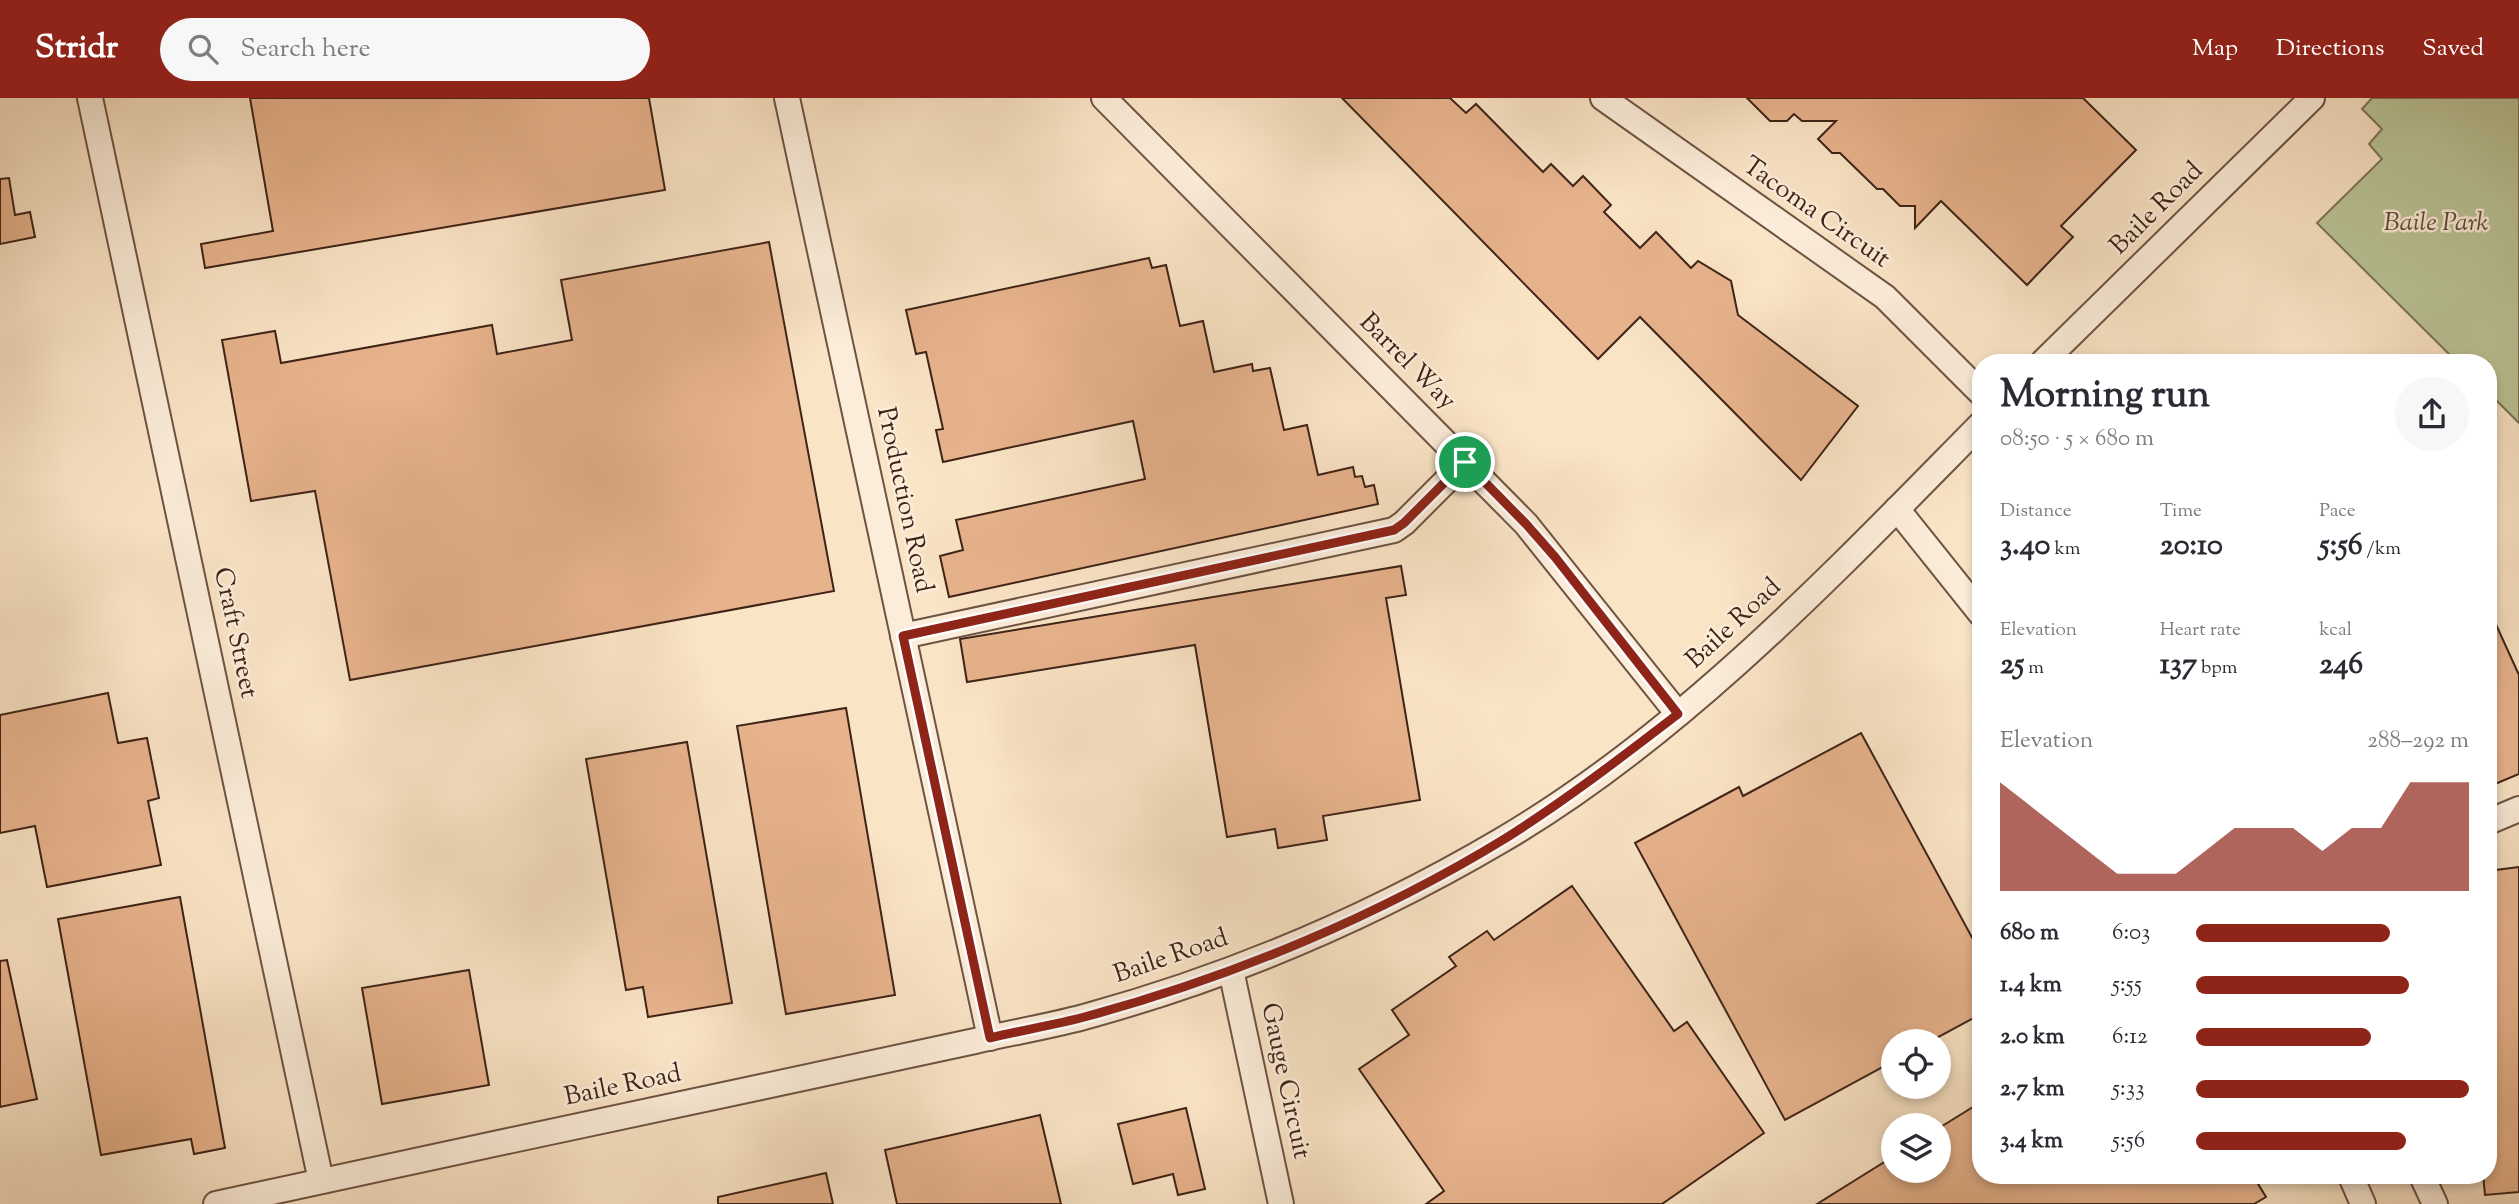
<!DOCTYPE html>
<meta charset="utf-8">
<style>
:root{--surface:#fff;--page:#f7f7f7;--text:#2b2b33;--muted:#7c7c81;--accent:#8f2418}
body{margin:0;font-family:"Sorts Mill Goudy",serif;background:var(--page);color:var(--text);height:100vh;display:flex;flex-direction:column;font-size:26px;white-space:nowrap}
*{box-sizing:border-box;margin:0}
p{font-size:23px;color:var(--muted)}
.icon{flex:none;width:38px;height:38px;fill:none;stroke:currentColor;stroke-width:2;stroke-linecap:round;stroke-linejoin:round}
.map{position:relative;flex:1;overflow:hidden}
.panel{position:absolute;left:1972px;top:256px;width:525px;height:830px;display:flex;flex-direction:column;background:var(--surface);border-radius:28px;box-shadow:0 4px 10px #0003}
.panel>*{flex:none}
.controls{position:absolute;left:1881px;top:931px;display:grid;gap:14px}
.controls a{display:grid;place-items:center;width:70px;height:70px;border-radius:50%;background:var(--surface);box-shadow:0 4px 10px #0003;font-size:35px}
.pin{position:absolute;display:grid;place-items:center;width:60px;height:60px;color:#fff;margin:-30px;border:4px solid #fff;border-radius:50%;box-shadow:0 2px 7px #0007}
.round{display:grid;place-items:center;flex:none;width:74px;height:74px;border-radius:37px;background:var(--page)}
.head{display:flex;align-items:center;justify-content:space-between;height:119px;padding:0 28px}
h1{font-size:38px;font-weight:700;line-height:52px}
.metrics{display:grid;grid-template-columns:repeat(3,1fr);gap:10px;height:119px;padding:7px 28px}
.metrics div{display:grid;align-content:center}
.metrics b{font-size:30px;font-weight:700}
.metrics small{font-size:19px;font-weight:400}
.metrics p{font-size:19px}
.chart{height:196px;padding:14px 28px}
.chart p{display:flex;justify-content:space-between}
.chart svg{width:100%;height:126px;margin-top:7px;fill:var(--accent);opacity:.7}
ul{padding:0 28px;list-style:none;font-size:23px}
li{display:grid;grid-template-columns:112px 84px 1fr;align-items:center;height:52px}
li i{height:18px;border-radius:9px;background:var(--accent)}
header{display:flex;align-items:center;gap:42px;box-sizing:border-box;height:98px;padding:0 35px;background:var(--accent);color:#fff}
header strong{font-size:33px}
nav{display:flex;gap:38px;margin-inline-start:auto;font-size:24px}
.search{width:490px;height:63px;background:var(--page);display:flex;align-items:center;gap:18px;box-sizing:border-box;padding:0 24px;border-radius:38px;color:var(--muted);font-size:26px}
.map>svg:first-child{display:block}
</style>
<header>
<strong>Stridr</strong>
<div class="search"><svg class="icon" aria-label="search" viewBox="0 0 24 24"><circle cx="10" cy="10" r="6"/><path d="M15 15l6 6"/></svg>Search here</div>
<nav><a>Map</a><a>Directions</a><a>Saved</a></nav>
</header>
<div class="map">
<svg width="2519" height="1106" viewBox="0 0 2519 1106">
<rect width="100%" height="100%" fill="#fae4c6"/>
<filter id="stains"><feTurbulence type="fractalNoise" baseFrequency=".00286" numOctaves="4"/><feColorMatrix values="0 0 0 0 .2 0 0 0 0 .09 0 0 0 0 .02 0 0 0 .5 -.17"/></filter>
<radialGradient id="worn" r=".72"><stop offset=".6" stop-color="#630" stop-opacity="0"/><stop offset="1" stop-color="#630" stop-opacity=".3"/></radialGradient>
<polygon fill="#bbc598" stroke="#7d7458" stroke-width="2" points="2372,0 2519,0 2519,325 2489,295 2488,264 2457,264 2317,125 2382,61 2369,46 2382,31 2362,11"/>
<g fill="#e7b38d" stroke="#3f2317" stroke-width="2">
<polygon points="250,0 649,0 665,92 205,170 201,146 273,133"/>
<polygon points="1342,0 1450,0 1466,15 1476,6 1543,74 1551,66 1573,88 1583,78 1611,107 1604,114 1640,150 1656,134 1691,170 1698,163 1731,183 1738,217 1858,308 1801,382 1640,219 1598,261"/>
<polygon points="1747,0 2083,0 2136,52 2061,128 2073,139 2027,187 1941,103 1915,130 1915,108 1900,108 1883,91 1877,91 1840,55 1832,55 1818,41 1836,23 1802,23 1794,16 1787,23 1770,23"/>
<polygon points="9,80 15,117 30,114 35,139 0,146 0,81"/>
<polygon points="769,144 834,493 350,582 315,393 251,403 222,242 275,233 281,265 492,227 497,256 572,242 561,182"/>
<polygon points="1149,160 1152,170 1166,167 1180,228 1203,223 1214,274 1252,266 1253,273 1270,270 1284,332 1307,327 1318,377 1353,369 1355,379 1362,378 1365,389 1374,387 1378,406 949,499 940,458 963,452 956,422 1145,381 1133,323 943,364 936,332 943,331 926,254 916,256 906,212"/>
<polygon points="1401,468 1406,497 1386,500 1420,702 1323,718 1327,742 1278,750 1275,731 1227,739 1195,547 967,584 960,541"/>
<polygon points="2488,509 2519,577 2519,676 2488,689"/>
<polygon points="108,595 118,645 147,640 159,700 148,703 161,767 47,789 35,728 0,735 0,617"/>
<polygon points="846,610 895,897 786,916 737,628"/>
<polygon points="1861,635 1981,856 1981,916 1931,943 1894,943 1894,963 1785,1022 1635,745 1739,689 1743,698"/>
<polygon points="687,644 732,905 648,919 643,889 626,892 586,661"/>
<polygon points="2519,769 2519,1094 2485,1097 2483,1076 2488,1076 2488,773"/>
<polygon points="1572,788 1674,933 1687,924 1764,1035 1662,1106 1426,1106 1444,1093 1359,971 1409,937 1392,912 1456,868 1449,859 1487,833 1494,842"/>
<polygon points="180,799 225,1050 194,1056 191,1041 101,1057 58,821"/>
<polygon points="7,862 37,1001 0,1009 0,863"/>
<polygon points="469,872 489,987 382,1006 362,890"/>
<polygon points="1981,1004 1981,1076 2252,1076 2266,1099 2254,1106 1817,1106 1894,1058 1894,1073 1939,1073 1939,1030"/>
<polygon points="1186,1010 1205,1091 1178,1097 1173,1076 1133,1086 1118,1026"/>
<polygon points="1040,1017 1061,1106 897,1106 885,1052"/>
<polygon points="826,1075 833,1106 718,1106 718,1099"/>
</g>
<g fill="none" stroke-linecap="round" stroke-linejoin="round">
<defs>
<g id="minor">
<polyline points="90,0 321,1083"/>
<polyline points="787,0 990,940"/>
<polyline points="1104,0 1526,426 1678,616"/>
<polyline points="1603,0 1885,199 1981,295"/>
<polyline points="2043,264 2312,0"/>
<polyline points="1897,411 1981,516"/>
<polyline points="903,538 1394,432 1404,425 1465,364"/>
<polyline points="2488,724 2519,711"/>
<polyline points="1231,872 1281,1106"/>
<polyline points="2350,1076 2363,1106"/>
<polyline points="2421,1076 2435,1106"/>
<path d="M216,1106C398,1066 579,1028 761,989C832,974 903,958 975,943C1013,934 1053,928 1091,917C1235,877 1373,818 1502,742C1681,637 1836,473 1981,326"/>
</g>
</defs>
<use href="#minor" stroke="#6e5343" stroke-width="28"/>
<use href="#minor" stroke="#fcedda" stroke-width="24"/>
</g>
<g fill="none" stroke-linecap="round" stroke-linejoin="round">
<defs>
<path id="route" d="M1465,364L1526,426L1555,459L1678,616C1622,659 1566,702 1506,740C1379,818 1232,879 1088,918C1056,927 1022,932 990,940L903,538L1394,432L1404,425Z"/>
</defs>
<use href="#route" stroke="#fff" stroke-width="14"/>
<use href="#route" stroke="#8f2418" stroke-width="9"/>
</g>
<g text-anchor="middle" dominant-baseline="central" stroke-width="5" stroke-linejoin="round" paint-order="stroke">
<g font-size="26" fill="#3f2317" stroke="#fcedda">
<text transform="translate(2157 111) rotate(-45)">Baile Road</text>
<text transform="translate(1816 115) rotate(35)">Tacoma Circuit</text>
<text transform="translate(1407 264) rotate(45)">Barrel Way</text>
<text transform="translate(904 402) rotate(78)">Production Road</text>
<text transform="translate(1734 526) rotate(-43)">Baile Road</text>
<text transform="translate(235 535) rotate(78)">Craft Street</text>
<text transform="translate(1171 859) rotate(-19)">Baile Road</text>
<text transform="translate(1285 983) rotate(78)">Gauge Circuit</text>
<text transform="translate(623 988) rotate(-12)">Baile Road</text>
</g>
<g font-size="26" font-style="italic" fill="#5e4c37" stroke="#fcedda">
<text x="2436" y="125">Baile Park</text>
</g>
</g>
<rect width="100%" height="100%" filter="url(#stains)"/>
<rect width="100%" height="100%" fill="url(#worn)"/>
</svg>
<div class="controls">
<a><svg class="icon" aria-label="locate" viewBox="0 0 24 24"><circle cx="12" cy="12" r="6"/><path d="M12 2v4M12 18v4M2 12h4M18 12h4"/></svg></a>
<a><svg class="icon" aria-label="layers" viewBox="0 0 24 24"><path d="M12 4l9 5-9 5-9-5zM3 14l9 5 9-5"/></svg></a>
</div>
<div class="pin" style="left:1465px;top:364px;background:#1e9e55"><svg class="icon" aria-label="arrive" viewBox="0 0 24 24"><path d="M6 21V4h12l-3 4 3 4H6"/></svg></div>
<section class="panel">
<div class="head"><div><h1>Morning run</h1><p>08:50 · 5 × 680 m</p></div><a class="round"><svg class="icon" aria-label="share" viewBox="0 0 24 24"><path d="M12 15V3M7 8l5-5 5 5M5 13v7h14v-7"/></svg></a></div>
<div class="metrics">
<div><p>Distance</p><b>3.40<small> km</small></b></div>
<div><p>Time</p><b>20:10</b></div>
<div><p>Pace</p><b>5:56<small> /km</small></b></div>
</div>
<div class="metrics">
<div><p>Elevation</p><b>25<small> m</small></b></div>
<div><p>Heart rate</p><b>137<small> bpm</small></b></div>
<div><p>kcal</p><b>246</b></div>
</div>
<div class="chart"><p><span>Elevation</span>288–292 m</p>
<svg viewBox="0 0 160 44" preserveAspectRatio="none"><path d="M0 44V6L10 14L20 22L30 30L40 38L50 38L60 38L70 30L80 22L90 22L100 22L110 30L120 22L130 22L140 6L150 6L160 6V44z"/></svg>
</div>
<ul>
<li><b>680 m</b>6:03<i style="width:71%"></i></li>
<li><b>1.4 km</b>5:55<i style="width:78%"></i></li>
<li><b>2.0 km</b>6:12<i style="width:64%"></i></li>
<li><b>2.7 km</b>5:33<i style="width:100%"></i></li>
<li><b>3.4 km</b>5:56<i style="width:77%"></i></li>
</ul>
</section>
</div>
